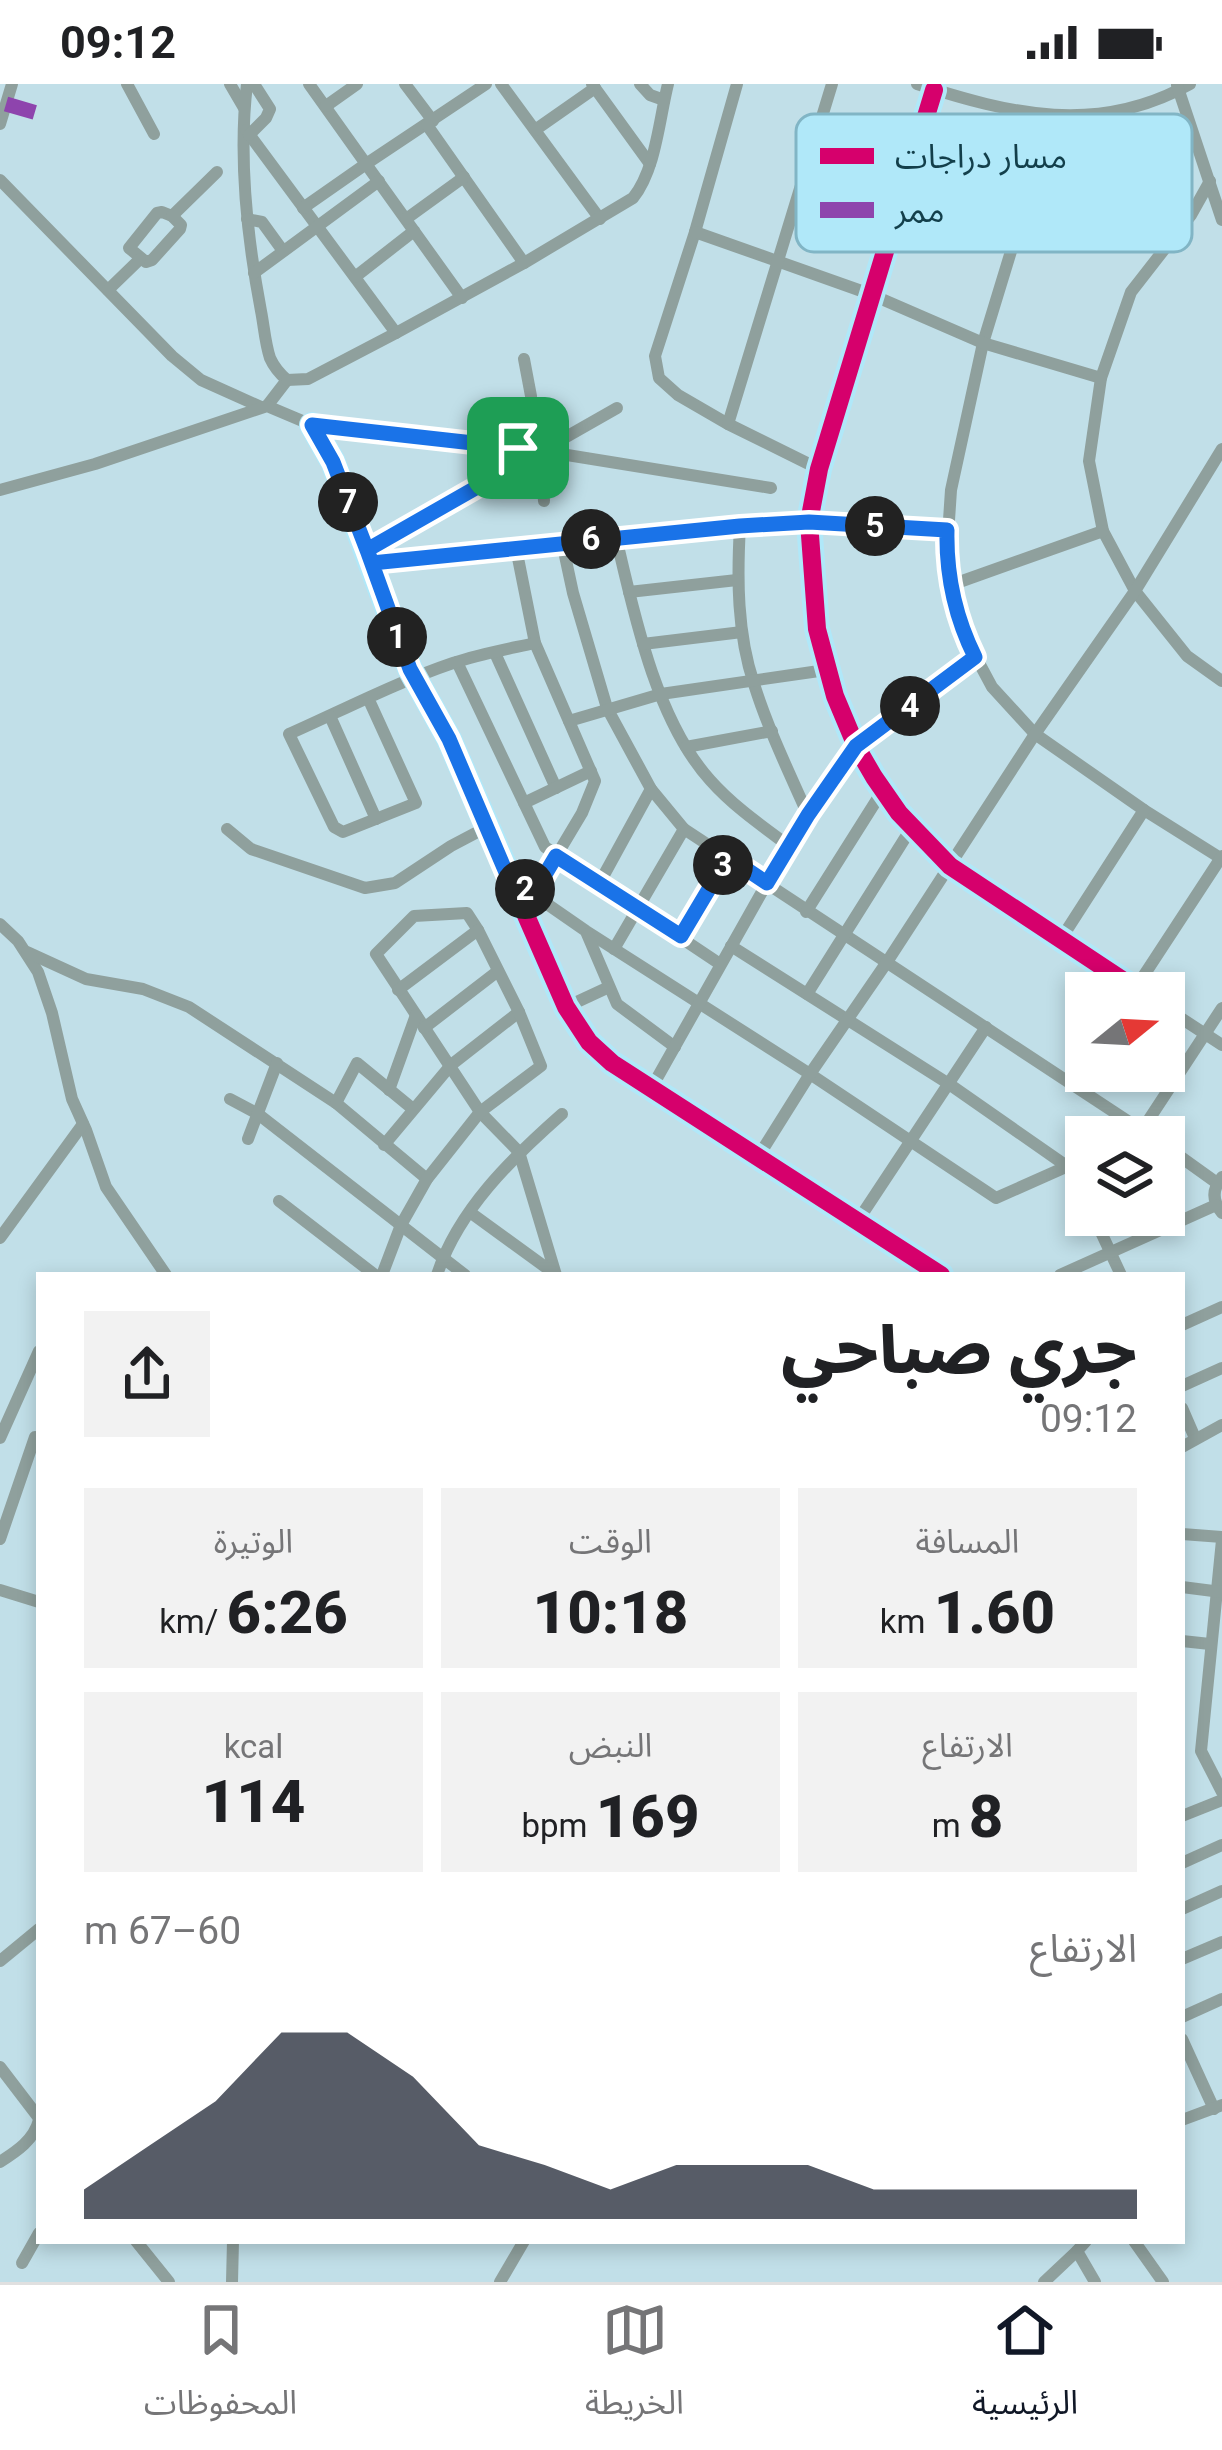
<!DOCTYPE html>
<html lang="ar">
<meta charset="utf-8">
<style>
:root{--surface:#fff;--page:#f2f2f2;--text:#202124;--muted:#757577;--line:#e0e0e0;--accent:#111827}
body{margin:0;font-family:Roboto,"Noto Sans Arabic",sans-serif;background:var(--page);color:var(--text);direction:rtl;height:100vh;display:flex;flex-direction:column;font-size:45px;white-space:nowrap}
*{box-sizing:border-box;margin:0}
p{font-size:39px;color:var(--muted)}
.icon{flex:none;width:66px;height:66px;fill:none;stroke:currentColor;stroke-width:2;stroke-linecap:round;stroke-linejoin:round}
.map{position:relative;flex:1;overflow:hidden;direction:ltr}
.sheet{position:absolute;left:36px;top:1188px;width:1149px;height:972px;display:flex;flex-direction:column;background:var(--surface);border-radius:0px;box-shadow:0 6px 18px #0003;direction:rtl}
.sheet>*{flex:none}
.needle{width:78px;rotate:72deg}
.fabs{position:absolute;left:1065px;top:888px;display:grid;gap:24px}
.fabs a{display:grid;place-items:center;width:120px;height:120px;border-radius:0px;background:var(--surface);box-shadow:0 6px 18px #0003;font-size:60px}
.pin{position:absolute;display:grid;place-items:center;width:102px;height:102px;color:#fff;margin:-51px;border-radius:24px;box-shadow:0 6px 18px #0006}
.km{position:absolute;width:60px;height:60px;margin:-30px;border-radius:50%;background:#222;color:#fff;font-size:33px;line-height:60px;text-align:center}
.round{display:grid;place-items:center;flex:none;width:126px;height:126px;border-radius:0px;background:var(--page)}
.headline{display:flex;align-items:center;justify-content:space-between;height:204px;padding:0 48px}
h1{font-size:66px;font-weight:800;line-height:90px}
.figures{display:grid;grid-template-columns:repeat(3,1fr);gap:18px;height:204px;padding:12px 48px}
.figures div{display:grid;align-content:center;border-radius:0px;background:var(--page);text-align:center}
.figures b{font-size:60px;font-weight:800}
.figures small{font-size:33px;font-weight:400}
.figures p{font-size:33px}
.chart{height:336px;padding:24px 48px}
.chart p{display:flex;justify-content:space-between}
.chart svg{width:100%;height:216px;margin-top:12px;fill:var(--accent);opacity:.7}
.status{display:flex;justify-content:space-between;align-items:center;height:84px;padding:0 60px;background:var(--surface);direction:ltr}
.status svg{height:33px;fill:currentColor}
.tabs{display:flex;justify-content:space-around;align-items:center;height:168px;border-top:3px solid var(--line);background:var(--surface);font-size:33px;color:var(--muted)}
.tabs a{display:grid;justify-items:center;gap:6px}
.tabs .selected{color:var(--accent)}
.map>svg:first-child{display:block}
</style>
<div class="status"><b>09:12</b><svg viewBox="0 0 49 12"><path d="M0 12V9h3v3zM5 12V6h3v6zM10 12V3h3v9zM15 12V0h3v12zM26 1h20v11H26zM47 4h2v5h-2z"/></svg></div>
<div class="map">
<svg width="1222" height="2198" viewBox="0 0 1222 2198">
<rect width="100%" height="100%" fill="#c1dfe8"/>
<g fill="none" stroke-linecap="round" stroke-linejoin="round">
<g stroke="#8fa09d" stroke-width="12">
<polyline points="127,0 154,50"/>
<polyline points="230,0 244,24"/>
<path d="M247,0C238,75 247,153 261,227C264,242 265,259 270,274C274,283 280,290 287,296L267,322"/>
<polyline points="309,0 366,80 486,0"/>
<polyline points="405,0 433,37"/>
<polyline points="501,0 600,135"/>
<polyline points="592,0 650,80"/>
<polyline points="640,0 650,11 664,16"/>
<polyline points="737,0 695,148 655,272 659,294 678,311 728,340 819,385"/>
<path d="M917,0C1011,30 1097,52 1190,0"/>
<polyline points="1177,1 1222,136"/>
<polyline points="934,6 819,385 809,438 817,545 835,612 856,662 874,693 899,729 950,782 1142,909"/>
<polyline points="326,22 357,0"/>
<polyline points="1052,33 983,259 951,406 947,466 954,523 962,547 992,603 1035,650 1144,726 1222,775"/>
<polyline points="0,40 12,0"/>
<polyline points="427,41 524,179"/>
<polyline points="246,46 396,249"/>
<polyline points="535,46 595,4"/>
<polyline points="249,51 266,34 270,25 254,0"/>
<polyline points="0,96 172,272 201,296 261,323"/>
<polyline points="1210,97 1191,131 1131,208 1101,294 1089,377 1103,447 1135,507 1187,572 1222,597"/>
<polyline points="303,124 366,80 462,214"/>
<polygon points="162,128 172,132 181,141 180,145 152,176 146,178 129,164 157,129"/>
<polyline points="172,132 217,88"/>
<polyline points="247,135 262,138 283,167"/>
<polyline points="406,135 464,93"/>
<polyline points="695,148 870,210 983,259 1101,294"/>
<polyline points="254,189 379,97"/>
<polyline points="355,193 414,147"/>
<polyline points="108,206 140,175"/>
<polyline points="524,275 531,312 532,346"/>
<path d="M287,296L308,295L396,249L524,179L633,114C656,85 659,36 668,0"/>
<polyline points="728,340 832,0"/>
<polyline points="312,341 333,378 410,585 449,655 566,923 589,958 612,979 941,1191"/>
<circle cx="539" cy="366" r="22"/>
<polyline points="559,357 617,324"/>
<polyline points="561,370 771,404"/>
<polyline points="542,388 544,417"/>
<polyline points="0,406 95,380 267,322 312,341 518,364"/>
<path d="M740,442C737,494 737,549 754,600C768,645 789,688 808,731"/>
<path d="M616,453C634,530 656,636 710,696C733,722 762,742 789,762"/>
<polyline points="562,458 573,509 607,624 651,705"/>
<polyline points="516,464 535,559 595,697 582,729 533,811"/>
<polyline points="367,466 521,378"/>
<polyline points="372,479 740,442 809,438 948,446"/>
<polyline points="951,501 1103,447"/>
<polyline points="629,508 737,496"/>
<polyline points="643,560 742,548"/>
<polyline points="495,569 556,704"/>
<polyline points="457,578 545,763 720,880"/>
<path d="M368,614L416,719L343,748L334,743L289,650C343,626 397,598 453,579C480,570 508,565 535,559"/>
<polyline points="330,632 376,735"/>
<polyline points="569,637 661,610 826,586"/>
<polyline points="686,663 772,647"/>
<polyline points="524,719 591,687"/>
<polyline points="227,745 251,765 365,804 395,799 451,762 487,743"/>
<polyline points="508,793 586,847 810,990 996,1114 1086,1074"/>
<polyline points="599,800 651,705 684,745 1152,1053"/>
<polyline points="806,828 883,706"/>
<polyline points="0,840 18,857 38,888 52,929 72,1015 86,1046 106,1103 166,1191"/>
<polyline points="478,846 467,829 414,832 376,870 480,1028 519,1068 556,1191"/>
<polyline points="587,850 617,920 675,963"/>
<polyline points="681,852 728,773"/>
<polyline points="1061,855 1144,726"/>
<polyline points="731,862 949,1000 1068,1083 1086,1118"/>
<polyline points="614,865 684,745"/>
<polyline points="27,868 86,895 143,905 189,923 336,1019 427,1095"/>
<polyline points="1133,908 1222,772"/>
<polyline points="807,910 912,743"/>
<polyline points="566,923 609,903"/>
<polyline points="1164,923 1222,961"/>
<polyline points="424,944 498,887"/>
<polyline points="1073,999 1086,979"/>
<polyline points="652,1003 767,799 808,731 856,662 975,573"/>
<polyline points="389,1006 416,931"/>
<polyline points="230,1015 258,1030 465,1191"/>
<polyline points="336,1019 357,979 413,1025"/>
<polyline points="1128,1053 1142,1046 1222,924"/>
<polyline points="248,1055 277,979"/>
<polyline points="384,1061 451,981 519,928"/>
<polyline points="1164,1061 1217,1099"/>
<polyline points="758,1073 810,990 887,878 1035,650 1135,507 1222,365"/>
<path d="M1222,1093C1212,1105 1212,1117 1222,1129"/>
<polyline points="279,1117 375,1191"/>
<polyline points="471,1129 555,1190"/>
<polyline points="1093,1131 1121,1191"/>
<polyline points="857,1138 986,943"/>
<polyline points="0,1154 83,1040"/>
<polyline points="382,1191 401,1141 427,1095 480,1028 541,982 519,928 478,846 398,906"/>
<path d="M437,1191C458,1126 512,1074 562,1030"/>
<polyline points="1060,1191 1216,1121"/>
<polyline points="1182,1241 1222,1223"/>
<polyline points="1182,1302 1222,1284"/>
<polyline points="1182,1324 1195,1354"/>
<polyline points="0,1354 39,1267"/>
<polyline points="1182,1363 1222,1341"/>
<polyline points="1182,1450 1222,1453"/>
<polyline points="0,1455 35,1353"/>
<polyline points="1222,1456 1201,1667 1222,1708"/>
<polyline points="1182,1503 1221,1508"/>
<polyline points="0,1506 39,1518"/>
<polyline points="1182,1557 1210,1560"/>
<polyline points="1182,1732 1222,1716"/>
<polyline points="1182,1779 1222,1761"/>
<polyline points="1182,1825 1222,1807"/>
<polyline points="1182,1875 1222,1858"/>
<polyline points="0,1877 39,1845"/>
<polyline points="1182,1933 1222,1915"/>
<polyline points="1182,1955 1214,2025"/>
<polyline points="0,1983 39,2034"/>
<polyline points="1182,2036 1222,2021"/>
<path d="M0,2078C17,2067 34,2056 39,2036"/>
<polyline points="136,2157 169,2198"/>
<polyline points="1086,2157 1077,2167 1095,2198"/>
<polyline points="1134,2157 1163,2198"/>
<polyline points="22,2179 39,2149"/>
<polyline points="232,2198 233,2157"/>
<polyline points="500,2198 524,2157"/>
<polyline points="1044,2198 1077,2167"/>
</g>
<polyline stroke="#8e44ad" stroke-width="15" stroke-dasharray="30 15" stroke-linecap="butt" points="6,20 47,32"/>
<defs>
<g id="cycleway">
<polyline points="934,6 819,385 809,438 817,545 835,612 856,662 874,693 899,729 950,782 1142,909"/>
<polyline points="312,341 333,378 410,585 449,655 566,923 589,958 612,979 941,1191"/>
</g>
</defs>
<use href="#cycleway" stroke="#b0e8f9" stroke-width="26"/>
<use href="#cycleway" stroke="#d6006c" stroke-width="18"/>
</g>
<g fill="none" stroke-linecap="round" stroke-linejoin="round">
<defs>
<path id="route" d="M518,364L521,378L367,466L410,585L449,655L508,793L533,811L556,772L681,852L728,773L767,799L808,731L856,662L975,573C955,533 946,491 947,446L809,438L740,442L372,479L367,466L333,378L312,341L518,364"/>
</defs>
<use href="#route" stroke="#fff" stroke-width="24"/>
<use href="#route" stroke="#1a73e8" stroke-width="15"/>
</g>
<rect x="796" y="30" width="396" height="138" rx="18" fill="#b0e8f9" stroke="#81b5c5" stroke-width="3"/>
<rect x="820" y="64" width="54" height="16" fill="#d6006c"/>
<rect x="820" y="118" width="54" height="16" fill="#8e44ad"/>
<g font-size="33" fill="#133f4b">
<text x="895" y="84">مسار دراجات</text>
<text x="895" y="138">ممر</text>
</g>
</svg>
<div class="fabs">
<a><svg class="needle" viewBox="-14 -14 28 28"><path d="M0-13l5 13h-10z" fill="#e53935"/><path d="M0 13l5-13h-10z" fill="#757577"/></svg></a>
<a><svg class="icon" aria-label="layers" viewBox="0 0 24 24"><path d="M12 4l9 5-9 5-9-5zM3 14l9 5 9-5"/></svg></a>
</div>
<div class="pin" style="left:518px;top:364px;background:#1e9e55"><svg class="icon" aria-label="arrive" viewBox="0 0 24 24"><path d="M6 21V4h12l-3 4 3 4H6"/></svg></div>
<b class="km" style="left:397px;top:553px">1</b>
<b class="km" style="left:525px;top:805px">2</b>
<b class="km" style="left:723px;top:781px">3</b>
<b class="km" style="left:910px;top:622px">4</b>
<b class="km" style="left:875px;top:442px">5</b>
<b class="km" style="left:591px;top:455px">6</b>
<b class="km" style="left:348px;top:418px">7</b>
<section class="sheet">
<div class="headline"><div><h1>جري صباحي</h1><p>09:12</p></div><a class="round"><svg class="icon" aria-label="share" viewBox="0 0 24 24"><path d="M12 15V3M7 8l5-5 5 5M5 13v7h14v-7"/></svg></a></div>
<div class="figures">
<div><p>المسافة</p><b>1.60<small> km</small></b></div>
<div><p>الوقت</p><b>10:18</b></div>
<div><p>الوتيرة</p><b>6:26<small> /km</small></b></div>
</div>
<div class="figures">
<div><p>الارتفاع</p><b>8<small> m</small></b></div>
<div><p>النبض</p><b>169<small> bpm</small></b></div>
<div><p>kcal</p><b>114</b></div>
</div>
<div class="chart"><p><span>الارتفاع</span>60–67 m</p>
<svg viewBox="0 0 160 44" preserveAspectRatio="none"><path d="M0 44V38L10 29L20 20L30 6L40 6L50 15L60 29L70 33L80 38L90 33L100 33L110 33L120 38L130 38L140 38L150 38L160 38V44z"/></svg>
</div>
</section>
</div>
<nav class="tabs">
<a class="selected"><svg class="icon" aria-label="home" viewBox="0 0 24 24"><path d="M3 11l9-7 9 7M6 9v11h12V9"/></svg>الرئيسية</a>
<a><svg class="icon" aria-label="map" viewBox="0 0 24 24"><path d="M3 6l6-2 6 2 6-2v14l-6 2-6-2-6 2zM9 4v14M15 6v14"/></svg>الخريطة</a>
<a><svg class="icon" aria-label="saved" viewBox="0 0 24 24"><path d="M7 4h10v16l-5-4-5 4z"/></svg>المحفوظات</a>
</nav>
